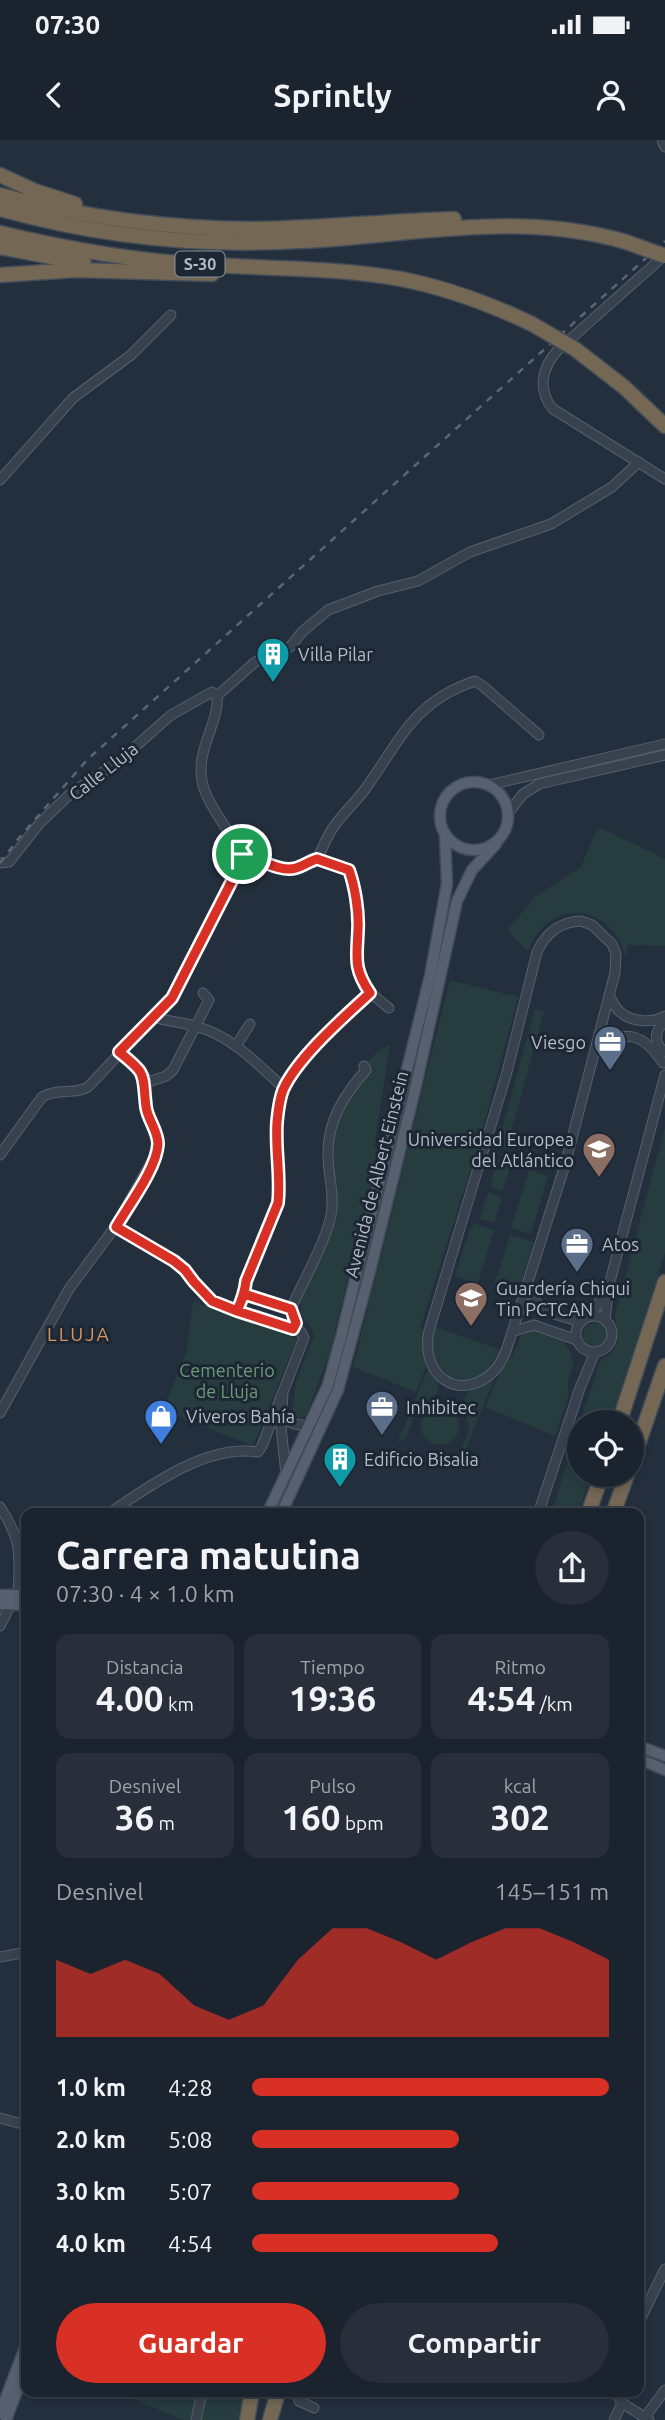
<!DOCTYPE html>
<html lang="es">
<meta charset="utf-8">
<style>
:root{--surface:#1b232e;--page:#282f3a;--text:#f1f3f6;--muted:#a0a4aa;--line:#39404a;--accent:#d93025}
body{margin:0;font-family:Ubuntu,sans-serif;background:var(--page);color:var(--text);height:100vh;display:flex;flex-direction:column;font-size:26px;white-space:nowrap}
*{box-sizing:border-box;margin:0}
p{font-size:23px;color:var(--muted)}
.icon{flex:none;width:38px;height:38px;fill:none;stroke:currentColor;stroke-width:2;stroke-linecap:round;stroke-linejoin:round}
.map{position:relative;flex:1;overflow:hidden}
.sheet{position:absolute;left:21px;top:1368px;width:623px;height:889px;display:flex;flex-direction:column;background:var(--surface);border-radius:14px;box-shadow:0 4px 10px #0003,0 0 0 2px var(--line)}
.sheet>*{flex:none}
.controls{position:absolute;left:567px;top:1270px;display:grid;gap:14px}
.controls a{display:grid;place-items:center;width:77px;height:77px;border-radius:50%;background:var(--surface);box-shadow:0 4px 10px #0003,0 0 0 2px var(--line);font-size:35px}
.pin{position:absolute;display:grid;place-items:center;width:60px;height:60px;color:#fff;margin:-30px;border:4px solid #fff;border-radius:50%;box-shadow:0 2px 7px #0007}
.round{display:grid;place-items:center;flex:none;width:74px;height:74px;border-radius:37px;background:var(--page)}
.summary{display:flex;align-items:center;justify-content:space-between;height:119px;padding:0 35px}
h1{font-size:38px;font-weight:700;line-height:52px}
.stats{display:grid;grid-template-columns:repeat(3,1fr);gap:10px;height:119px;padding:7px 35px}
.stats div{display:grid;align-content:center;border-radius:14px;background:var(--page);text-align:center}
.stats b{font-size:35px;font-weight:700}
.stats small{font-size:19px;font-weight:400}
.stats p{font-size:19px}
.chart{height:196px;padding:14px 35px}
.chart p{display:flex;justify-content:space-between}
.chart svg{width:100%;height:126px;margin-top:7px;fill:var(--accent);opacity:.7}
.button{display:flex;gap:14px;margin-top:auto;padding:14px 35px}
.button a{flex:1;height:80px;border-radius:42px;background:var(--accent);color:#fff;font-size:28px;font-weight:700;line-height:80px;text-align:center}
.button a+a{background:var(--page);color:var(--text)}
ul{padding:0 35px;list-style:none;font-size:23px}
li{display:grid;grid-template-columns:112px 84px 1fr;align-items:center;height:52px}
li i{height:18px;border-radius:9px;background:var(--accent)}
.status{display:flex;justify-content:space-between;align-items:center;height:49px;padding:0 35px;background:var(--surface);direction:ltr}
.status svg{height:19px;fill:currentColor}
header{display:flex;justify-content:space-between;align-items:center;height:91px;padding:0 35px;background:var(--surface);font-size:32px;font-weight:700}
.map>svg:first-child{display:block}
</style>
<div class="status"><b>07:30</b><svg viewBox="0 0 49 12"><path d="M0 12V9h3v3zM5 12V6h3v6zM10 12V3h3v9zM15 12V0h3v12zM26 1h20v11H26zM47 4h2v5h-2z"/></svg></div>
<header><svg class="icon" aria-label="back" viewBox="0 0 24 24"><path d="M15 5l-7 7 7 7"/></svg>Sprintly<svg class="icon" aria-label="person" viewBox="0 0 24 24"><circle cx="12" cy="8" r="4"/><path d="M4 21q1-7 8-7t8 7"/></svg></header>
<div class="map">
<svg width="665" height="2280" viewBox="0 0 665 2280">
<rect width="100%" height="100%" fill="#242f3e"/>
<g fill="#263c3f">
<path d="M601,688L665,719V806L628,805L626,818C612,762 549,756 528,811L507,790L536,756L581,727L595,693Z"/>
<polygon points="450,840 518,857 477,1010 420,1188 426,1190 422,1207 427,1224 416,1252 353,1227"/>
<polygon points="535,869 544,871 507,1007 498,1004"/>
<polygon points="390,904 374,1008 380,1010 329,1215 306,1276 296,1278 292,1276 296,1241 314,1196 312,1189 301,1175 301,1163 299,1162 334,1075 331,1006 335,984 343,967 371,931 368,922 378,911"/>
<polygon points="665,987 665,1113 610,1283 580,1283 600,1222 612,1212 618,1202 615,1175"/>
<polygon points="497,1021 511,1025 503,1051 490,1047"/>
<polygon points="529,1030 548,1036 531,1094 511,1088"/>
<polygon points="488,1052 502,1057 494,1083 480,1079"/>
<polygon points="474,1084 494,1090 478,1143 455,1136 470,1088 473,1089"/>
<polygon points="510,1095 534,1102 517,1156 493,1148"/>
<polygon points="193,1161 297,1199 253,1306 163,1270 187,1210"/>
<circle cx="596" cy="1196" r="13"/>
<path d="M435,1187L501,1210C481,1263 420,1240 435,1187Z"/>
<polygon points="531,1190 563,1201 571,1213 573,1225 568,1241 568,1257 555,1296 485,1267 507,1218 511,1219 521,1195"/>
<polygon points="429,1227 439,1240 437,1254 417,1266 406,1298 397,1303"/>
<polygon points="495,1237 460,1324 456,1322 469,1291 464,1258 472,1248"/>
<circle cx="440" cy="1286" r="19"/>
<polygon points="579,1286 579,1335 591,1335 578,1374 551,1374"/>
<polygon points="117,2252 198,2252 192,2277 189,2280 183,2280"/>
<polygon points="206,2252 244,2252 238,2280 200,2280"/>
</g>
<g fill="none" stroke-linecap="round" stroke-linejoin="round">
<defs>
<g id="minor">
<polyline points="662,0 665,7"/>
<path d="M665,115L557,211C542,228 537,250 553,269L665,339"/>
<polyline points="0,340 73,258 131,215 171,175"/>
<polyline points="489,645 665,604"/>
<polyline points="509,672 523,654 539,644 665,615"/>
<path d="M241,714C258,718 280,733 296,728C303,726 310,722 317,719L349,730C355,747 359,772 358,790C357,831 353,841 389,868"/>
<path d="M317,719C323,708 327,695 335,685C344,672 357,661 366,648C401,599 413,562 475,541L484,547L539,595"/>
<polyline points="0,723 9,722 39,684 69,655 119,621 171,575 212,552 217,556"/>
<path d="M581,781L592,785L612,804L616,814L615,833L565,1025L506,1211C503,1218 500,1225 495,1230C461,1265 419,1236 429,1191L507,932L537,812C546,793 559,782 581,781Z"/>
<path d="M609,855C612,860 614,866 618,870C629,882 652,884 665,876"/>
<path d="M154,877C168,882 184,882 198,887C232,896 258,925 284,948"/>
<path d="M665,882C654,890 653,904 665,912"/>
<path d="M598,903C630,890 644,895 663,923"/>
<polyline points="236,906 250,884"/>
<polyline points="145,943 166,936 173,930 209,860 203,853"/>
<path d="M0,1015L42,957C57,948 75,955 88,947L172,858L241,723C242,703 206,667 202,641C196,608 220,581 217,556L255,522L290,507L302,492L328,470L378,451L418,441L470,412L551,384L612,347L639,322"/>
<polyline points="115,1087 174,1121 212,1161 301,1192 304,1198 283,1252 281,1287 286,1335"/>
<path d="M528,1147C539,1176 554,1173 581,1182"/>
<polyline points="244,1154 291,1169"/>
<path d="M237,1171L246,1141L278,1064C281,1037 275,1009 277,982C278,972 279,960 283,950C298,916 343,878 370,853"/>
<polyline points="591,1176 607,1149"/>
<circle cx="594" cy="1194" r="18"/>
<polyline points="605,1180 609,1145 665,935"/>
<path d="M293,1189L296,1183L291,1169C303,1141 325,1104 331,1075C335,1054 328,1036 328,1016C327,981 344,955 366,930L364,926"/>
<polyline points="514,1191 534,1185 577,1200"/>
<polyline points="284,1272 286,1280 294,1284 310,1286"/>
<polyline points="0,1273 69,1149 115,1087 156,1014 158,1002 149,980 145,937 140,929 119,912"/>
<path d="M0,1367C22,1400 20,1416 18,1455"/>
<path d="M108,1374C149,1346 206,1304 258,1312L262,1306L282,1254"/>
<polyline points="538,1374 580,1248 595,1212"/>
<polyline points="0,1486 11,1464"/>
<polyline points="0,1817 26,1812"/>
<polyline points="0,1978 26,1985"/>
<polyline points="639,2182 665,2129"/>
<polyline points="297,2252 299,2261 314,2268"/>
<polyline points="616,2252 622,2263 649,2280"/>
<polyline points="645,2277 665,2250"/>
<polyline points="196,2280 202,2252"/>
<polyline points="614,2280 622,2263"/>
</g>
<g id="major">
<circle cx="474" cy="676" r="34"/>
<polyline points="267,1374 328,1245 341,1197 430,836 447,744 445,696"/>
<polyline points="281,1374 338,1250 368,1139 415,950 457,761 472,730 496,704"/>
<polyline points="0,1455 26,1455"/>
<polyline points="0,1464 26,1465"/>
<polyline points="639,1606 665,1616"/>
<polyline points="639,1619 665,1630"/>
<polyline points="0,2273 26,2205"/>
<polyline points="6,2280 26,2227"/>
</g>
<g id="highway">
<polyline points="0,35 35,51 75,64"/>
<path d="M0,55C84,78 171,89 257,89C323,88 388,81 454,79"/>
<path d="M0,69C97,96 199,107 300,101C411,96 516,70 626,102"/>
<path d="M0,93C59,107 118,118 178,123C253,129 328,126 401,139C447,148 490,164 532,184"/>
<polyline points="0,107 84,123"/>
<polyline points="0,135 76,130 212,134"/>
<polyline points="575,209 624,247 665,286"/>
<polyline points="619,1283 665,1142"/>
<polyline points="632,1322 665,1226"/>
<polyline points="588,1374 602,1335"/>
<polyline points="613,1374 627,1335"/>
<polyline points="247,2280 252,2252"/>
<polyline points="270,2280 278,2252"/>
</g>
</defs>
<use href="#minor" stroke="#565f6c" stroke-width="11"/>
<use href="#major" stroke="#414a57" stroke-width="13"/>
<use href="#highway" stroke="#434c59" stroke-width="17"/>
<use href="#minor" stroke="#38414e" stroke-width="9"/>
<use href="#major" stroke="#56606e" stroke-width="10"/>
<use href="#highway" stroke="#746855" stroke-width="14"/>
<polyline stroke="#5a6575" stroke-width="2.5" stroke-dasharray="7 7" stroke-linecap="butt" points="0,723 18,699 87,620 665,101"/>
<defs>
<g id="highway-bridge">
<polyline points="626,102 665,116"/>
<polyline points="532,184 575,209"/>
</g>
</defs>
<use href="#highway-bridge" stroke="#434c59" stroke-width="17" stroke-linecap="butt"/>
<use href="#highway-bridge" stroke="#746855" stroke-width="14"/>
</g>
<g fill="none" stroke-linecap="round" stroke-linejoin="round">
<defs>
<path id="route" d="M242,714L241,723L172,858L119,912C148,935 142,933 146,967C148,980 158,991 158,1004C157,1028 128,1066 116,1087L174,1121L185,1130L194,1142L212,1161L237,1171L244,1154L291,1169L296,1183L293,1189L237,1171C242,1160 245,1151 246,1141L278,1063C281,1037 275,1009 277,982C278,972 279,960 283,950C297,918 344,877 370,853C353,828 357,818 358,790C359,771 355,747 349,730L317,719C310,721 303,726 296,728C280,733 259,718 242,714"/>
</defs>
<use href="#route" stroke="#fff" stroke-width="14"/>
<use href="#route" stroke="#d93025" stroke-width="9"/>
</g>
<defs>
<symbol id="building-pin" viewBox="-11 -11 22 30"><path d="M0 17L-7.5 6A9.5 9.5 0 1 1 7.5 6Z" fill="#0f9aa8" stroke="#1d2633"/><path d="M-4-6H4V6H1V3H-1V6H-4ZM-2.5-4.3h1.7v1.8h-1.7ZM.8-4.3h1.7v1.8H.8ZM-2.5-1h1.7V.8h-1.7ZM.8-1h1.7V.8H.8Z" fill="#fff"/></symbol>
<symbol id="office-pin" viewBox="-11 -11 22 30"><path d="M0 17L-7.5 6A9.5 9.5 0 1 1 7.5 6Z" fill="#5c6f8a" stroke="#1d2633"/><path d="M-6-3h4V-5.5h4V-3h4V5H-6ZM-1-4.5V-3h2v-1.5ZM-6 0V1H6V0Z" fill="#fff"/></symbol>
<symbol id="university-pin" viewBox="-11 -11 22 30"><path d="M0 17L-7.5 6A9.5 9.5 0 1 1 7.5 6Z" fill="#8d6e63" stroke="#1d2633"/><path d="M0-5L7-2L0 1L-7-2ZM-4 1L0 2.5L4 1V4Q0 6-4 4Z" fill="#fff"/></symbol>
<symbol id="school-pin" viewBox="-11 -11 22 30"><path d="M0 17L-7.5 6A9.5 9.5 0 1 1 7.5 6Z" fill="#8d6e63" stroke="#1d2633"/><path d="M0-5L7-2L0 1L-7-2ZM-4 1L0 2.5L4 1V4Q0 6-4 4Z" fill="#fff"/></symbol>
<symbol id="shop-pin" viewBox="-11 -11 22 30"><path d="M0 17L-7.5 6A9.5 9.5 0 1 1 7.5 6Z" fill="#3f7fe0" stroke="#1d2633"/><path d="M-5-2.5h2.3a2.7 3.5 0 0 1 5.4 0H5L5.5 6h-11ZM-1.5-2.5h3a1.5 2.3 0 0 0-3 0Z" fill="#fff"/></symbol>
</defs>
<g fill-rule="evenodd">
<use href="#building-pin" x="254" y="495" width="38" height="52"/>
<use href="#office-pin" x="591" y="883" width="38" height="52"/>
<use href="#university-pin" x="580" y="990" width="38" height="52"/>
<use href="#office-pin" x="558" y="1085" width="38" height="52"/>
<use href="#school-pin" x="452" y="1139" width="38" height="52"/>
<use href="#office-pin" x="363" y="1248" width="38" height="52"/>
<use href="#shop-pin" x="142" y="1257" width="38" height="52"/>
<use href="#building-pin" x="321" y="1300" width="38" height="52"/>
</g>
<g text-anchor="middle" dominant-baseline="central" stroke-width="6" stroke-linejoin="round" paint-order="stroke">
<rect fill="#1d2633" stroke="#878f9c" stroke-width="2" x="175.5" y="111.5" width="49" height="25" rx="5"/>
<g font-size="16" font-weight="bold" fill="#b4bcc9">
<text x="200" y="124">S-30</text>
</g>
<g font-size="18" fill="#b4bcc9" stroke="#1d2633" text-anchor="start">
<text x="298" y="514">Villa Pilar</text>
<text x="586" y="902" text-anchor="end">Viesgo</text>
<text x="574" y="999" text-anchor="end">Universidad Europea<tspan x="574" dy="21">del Atlántico</tspan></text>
<text x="602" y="1104">Atos</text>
<text x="496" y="1148">Guardería Chiqui<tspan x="496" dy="21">Tin PCTCAN</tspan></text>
<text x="406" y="1267">Inhibitec</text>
<text x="186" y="1276">Viveros Bahía</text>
<text x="364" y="1319">Edificio Bisalia</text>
</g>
<g font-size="18" fill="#b4bcc9" stroke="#1d2633">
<text transform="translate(103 631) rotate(-38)">Calle Lluja</text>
<text transform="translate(376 1034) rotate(-76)">Avenida de Albert Einstein</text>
</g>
<g font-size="18" fill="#6b9a76" stroke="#1d2633">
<text x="227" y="1230">Cementerio<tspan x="227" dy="21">de Lluja</tspan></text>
</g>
<g font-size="19" letter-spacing="2" fill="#d59563" stroke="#1d2633">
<text x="79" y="1194">LLUJA</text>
</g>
</g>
</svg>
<div class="controls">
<a><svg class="icon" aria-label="locate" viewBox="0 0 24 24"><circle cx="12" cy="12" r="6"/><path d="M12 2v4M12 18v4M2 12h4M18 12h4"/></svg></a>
</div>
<div class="pin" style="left:242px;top:714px;background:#1e9e55"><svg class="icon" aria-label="arrive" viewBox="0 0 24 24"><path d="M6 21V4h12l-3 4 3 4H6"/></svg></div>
<section class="sheet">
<div class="summary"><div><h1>Carrera matutina</h1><p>07:30 · 4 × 1.0 km</p></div><a class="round"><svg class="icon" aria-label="share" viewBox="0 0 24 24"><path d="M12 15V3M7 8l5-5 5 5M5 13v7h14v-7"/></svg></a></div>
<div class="stats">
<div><p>Distancia</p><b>4.00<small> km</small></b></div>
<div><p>Tiempo</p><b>19:36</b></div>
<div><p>Ritmo</p><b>4:54<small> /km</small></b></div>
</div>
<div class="stats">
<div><p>Desnivel</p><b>36<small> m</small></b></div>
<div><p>Pulso</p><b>160<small> bpm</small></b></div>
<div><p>kcal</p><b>302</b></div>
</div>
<div class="chart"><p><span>Desnivel</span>145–151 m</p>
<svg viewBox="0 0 160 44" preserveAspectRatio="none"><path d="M0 44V17L10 22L20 17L30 22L40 33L50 38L60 33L70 17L80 6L90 6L100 11L110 17L120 11L130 6L140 6L150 11L160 17V44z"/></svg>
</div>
<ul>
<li><b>1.0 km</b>4:28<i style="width:100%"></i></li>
<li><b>2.0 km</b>5:08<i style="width:58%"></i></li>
<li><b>3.0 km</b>5:07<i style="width:58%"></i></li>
<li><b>4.0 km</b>4:54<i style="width:69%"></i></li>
</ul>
<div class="button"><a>Guardar</a><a>Compartir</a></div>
</section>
</div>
